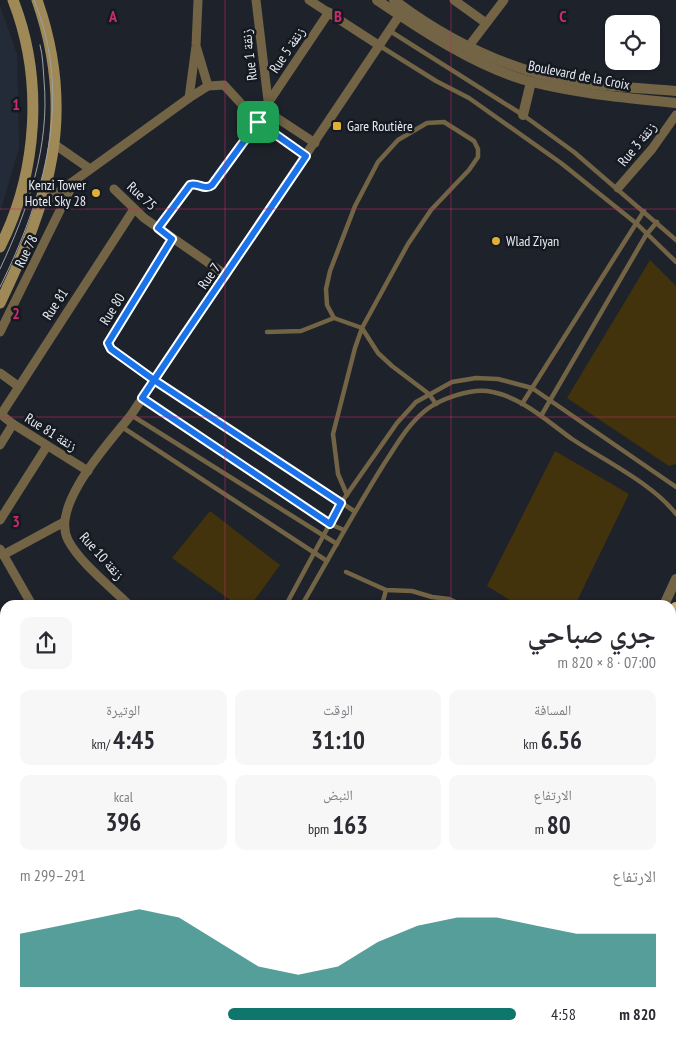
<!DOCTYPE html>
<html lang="ar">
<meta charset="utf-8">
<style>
:root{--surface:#fff;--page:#f7f7f7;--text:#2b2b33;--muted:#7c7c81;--accent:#0f766e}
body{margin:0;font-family:"PT Sans Narrow","Noto Naskh Arabic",sans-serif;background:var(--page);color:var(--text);direction:rtl;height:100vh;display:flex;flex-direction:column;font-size:19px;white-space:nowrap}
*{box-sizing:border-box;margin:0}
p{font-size:16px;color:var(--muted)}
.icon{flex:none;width:28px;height:28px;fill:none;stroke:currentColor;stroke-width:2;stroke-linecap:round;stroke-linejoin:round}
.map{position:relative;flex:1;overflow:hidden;direction:ltr}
.drawer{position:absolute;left:0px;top:600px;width:676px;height:444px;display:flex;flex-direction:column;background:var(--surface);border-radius:15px 15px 0 0;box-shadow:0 1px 4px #0004;direction:rtl}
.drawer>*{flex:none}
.controls{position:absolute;left:605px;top:15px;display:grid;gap:10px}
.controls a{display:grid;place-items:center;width:55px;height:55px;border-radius:10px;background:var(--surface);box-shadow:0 1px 4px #0004;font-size:25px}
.pin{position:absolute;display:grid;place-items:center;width:42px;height:42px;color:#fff;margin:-21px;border-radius:10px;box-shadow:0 2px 8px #0006}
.round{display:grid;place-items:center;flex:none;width:52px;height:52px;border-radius:10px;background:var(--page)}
.summary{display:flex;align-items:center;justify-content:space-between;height:85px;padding:0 20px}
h1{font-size:28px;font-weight:700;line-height:38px}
.metrics{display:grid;grid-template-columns:repeat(3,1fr);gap:8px;height:85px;padding:5px 20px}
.metrics div{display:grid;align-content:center;border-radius:10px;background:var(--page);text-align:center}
.metrics b{font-size:25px;font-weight:700}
.metrics small{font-size:14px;font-weight:400}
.metrics p{font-size:14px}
.chart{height:140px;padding:10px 20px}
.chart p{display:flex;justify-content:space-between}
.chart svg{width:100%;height:90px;margin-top:5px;fill:var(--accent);opacity:.7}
ul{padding:0 20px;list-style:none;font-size:16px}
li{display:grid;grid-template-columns:80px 60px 1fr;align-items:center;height:38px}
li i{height:12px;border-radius:6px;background:var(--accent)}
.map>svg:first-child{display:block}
</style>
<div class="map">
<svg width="676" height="1043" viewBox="0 0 676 1043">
<defs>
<pattern id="cemetery-stones" width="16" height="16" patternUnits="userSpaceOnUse" patternTransform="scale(1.25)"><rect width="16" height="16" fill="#42330c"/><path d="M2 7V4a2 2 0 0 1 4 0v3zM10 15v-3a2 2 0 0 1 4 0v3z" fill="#5d5130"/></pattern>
</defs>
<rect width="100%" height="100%" fill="#1e222a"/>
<polygon fill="#242b38" points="0,6 17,54 19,148 0,213"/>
<polygon fill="url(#cemetery-stones)" points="676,752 676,1043 600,1043 599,1039 671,1039 671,762"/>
<g fill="#42330c">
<polygon points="650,260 676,286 676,464 669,466 567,398"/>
<polygon points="555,451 629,494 575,605 518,605 487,586"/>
<polygon points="210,511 280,565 251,605 237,605 172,558"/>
</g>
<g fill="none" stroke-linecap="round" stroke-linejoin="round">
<g stroke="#726445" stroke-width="4.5">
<polyline points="390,31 523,115 574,152 676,240"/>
<polyline points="380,46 436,81 469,98 561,163 637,224 676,262"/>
<polyline points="267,332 301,331 334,318"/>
<polyline points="154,380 354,511"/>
<polyline points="142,399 330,524 344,530"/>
<polyline points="522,404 644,211"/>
<polyline points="131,415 337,544"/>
<polyline points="541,416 646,235 657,222"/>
<polyline points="122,427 327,561"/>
<polyline points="347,495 338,474 333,434 355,348 362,328 408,244 431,210 469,170 478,157 478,149 474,141 444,122 427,123 398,140 378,162 355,206 330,271 326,289 327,305 334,318 362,328 378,353 392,366 429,394 436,404"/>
<polyline points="346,572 386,590 412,591 432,597 449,599 462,605"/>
<polyline points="286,605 341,503 397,423 416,402 452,382 476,378 498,379 532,388 676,487"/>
<path d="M302,605C329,558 355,510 384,464C396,446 408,424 426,410C440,399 469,389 487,391C519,395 547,421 572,439C605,461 653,484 676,514"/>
<polyline points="382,605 386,590"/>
</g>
<g stroke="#726445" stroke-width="9">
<polyline points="256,0 269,109 277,118 315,143"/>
<polyline points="309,0 380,46"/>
<polyline points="454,0 486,23"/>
<polyline points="469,46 504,0"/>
<polyline points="197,49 208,86"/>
<polyline points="189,98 196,46 198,0"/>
<polyline points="268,103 329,12"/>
<polyline points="54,144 90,169"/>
<polyline points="618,188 652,149 676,115"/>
<polyline points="114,189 144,218 226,275"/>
<polyline points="42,204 189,98 208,86 224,85 258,122 305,156"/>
<path d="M159,228L190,185C198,182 204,191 212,185L258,122"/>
<polyline points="0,332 74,182"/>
<polyline points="0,373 18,386"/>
<polyline points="154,380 111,349 108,343 172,239"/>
<polyline points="0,445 13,424"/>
<polyline points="88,471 13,424 4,417 2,413 134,209"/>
<polyline points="0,520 47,446"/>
<polyline points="0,549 32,605"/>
<polyline points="3,555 64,522"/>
<path d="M129,605C111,587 80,563 68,540C50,505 110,442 131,415L403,10"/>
<polyline points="0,813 5,821"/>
<polyline points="0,919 5,912"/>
<polyline points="0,946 5,950"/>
<polyline points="0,1022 5,1026"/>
<polyline points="22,1039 28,1043"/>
<polyline points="254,1039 257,1043"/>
<polyline points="115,1043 118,1039"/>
<polyline points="225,1043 233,1039"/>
<polyline points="367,1043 369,1039"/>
<polyline points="427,1043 429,1039"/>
<polyline points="467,1043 469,1039"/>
</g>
<g stroke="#726445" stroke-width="10">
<path d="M377,0C423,31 478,68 532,82C579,94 628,98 676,103"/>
<path d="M394,0C436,32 485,58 536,73C581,86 630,87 676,91"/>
<polyline points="523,115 531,82"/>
<polyline points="664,605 676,579"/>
<polyline points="585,1039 585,1043"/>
<polyline points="521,1043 523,1039"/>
</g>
<g stroke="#9f8957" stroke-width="11">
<path d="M0,247C38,172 44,79 13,0"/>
<path d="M0,303C50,199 77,114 37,0"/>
<polyline points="0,662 5,670"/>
<polyline points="0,716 5,725"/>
<polyline points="185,1039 187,1043"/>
<polyline points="216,1039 219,1043"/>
</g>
<g stroke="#d3b36a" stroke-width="14">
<polyline points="671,618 676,609"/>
<polyline points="671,681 676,673"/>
<polyline points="671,709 676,703"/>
<polyline points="476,1043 478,1039"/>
<polyline points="500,1043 502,1039"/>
</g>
<g stroke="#9ca0a7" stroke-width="1">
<path d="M0,269C28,209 50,147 44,80C43,68 43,56 40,45"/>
<path d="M0,287C44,198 74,97 34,0"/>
<polyline points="671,647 676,637"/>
<polyline points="671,661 676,652"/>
<polyline points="0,683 5,691"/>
<polyline points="0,700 5,709"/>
<polyline points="194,1039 196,1043"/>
<polyline points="203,1039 205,1043"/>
<polyline points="494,1043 496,1039"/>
</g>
</g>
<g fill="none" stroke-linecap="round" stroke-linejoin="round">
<defs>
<path id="route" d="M258,122L212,185C204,191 198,182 190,185L158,228L172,239L108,343L111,349L154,380L341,503L330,524L142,398C196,317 251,237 306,156L258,122"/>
</defs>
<use href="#route" stroke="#fff" stroke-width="10"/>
<use href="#route" stroke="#1a73e8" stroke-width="6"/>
</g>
<path fill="none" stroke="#c62d6a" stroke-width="1" stroke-opacity="0.55" d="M225,0V605M451,0V605M0,209H676M0,417H676M0,626H5M671,626H676M0,834H5M671,834H676M225,1039V1043M451,1039V1043"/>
<g fill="#e0b034" stroke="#151921" stroke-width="2">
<rect x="332" y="121" width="10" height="10" rx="2.5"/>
<circle cx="96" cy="193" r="5"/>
<circle cx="496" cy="241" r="5"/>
</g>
<g text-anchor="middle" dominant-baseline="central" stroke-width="5" stroke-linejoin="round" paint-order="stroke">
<g font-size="14" fill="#e8ebf1" stroke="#151921">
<text transform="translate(287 50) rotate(-56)">Rue 5 زنقة</text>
<text transform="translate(249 55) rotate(-97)">Rue 1 زنقة</text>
<text transform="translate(579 75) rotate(11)">Boulevard de la Croix</text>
<text transform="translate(637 144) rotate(-51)">Rue 3 زنقة</text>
<text transform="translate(142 196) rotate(43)">Rue 75</text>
<text transform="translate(26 251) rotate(-64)">Rue 78</text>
<text transform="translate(209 276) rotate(-56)">Rue 7</text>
<text transform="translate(55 304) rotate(-57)">Rue 81</text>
<text transform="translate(112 309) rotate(-58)">Rue 80</text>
<text transform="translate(51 432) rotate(32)">Rue 81 زنقة</text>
<text transform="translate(102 556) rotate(48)">Rue 10 زنقة</text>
</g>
<g font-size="14" fill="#e8ebf1" stroke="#151921" text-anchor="start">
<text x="347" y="126">Gare Routière</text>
<text x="86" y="185" text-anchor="end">Kenzi Tower<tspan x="86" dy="16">Hotel Sky 28</tspan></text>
<text x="506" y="241">Wlad Ziyan</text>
</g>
</g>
<g font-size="16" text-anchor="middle" font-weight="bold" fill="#c62d6a" stroke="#151921" stroke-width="5" stroke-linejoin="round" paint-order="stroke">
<text x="113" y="22">A</text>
<text x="338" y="22">B</text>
<text x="563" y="22">C</text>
<text x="16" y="110">1</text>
<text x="16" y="319">2</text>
<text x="16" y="527">3</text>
</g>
</svg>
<div class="controls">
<a><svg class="icon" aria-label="locate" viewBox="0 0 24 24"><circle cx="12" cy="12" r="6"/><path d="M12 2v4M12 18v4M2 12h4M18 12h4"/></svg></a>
</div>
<div class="pin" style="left:258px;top:122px;background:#1e9e55"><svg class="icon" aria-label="arrive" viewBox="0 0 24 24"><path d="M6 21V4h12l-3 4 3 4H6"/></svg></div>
<section class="drawer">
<div class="summary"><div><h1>جري صباحي</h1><p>07:00 · 8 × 820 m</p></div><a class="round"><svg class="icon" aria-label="share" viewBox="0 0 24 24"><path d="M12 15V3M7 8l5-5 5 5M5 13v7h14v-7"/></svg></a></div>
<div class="metrics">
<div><p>المسافة</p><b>6.56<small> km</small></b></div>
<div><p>الوقت</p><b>31:10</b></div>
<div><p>الوتيرة</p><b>4:45<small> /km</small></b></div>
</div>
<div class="metrics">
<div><p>الارتفاع</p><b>80<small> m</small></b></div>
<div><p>النبض</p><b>163<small> bpm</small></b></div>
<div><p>kcal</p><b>396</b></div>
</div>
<div class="chart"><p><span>الارتفاع</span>291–299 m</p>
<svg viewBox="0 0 160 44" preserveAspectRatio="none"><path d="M0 44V18L10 14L20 10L30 6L40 10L50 22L60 34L70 38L80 34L90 22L100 14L110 10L120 10L130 14L140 18L150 18L160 18V44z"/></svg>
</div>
<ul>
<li><b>820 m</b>4:58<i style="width:58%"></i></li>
</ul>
</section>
</div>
